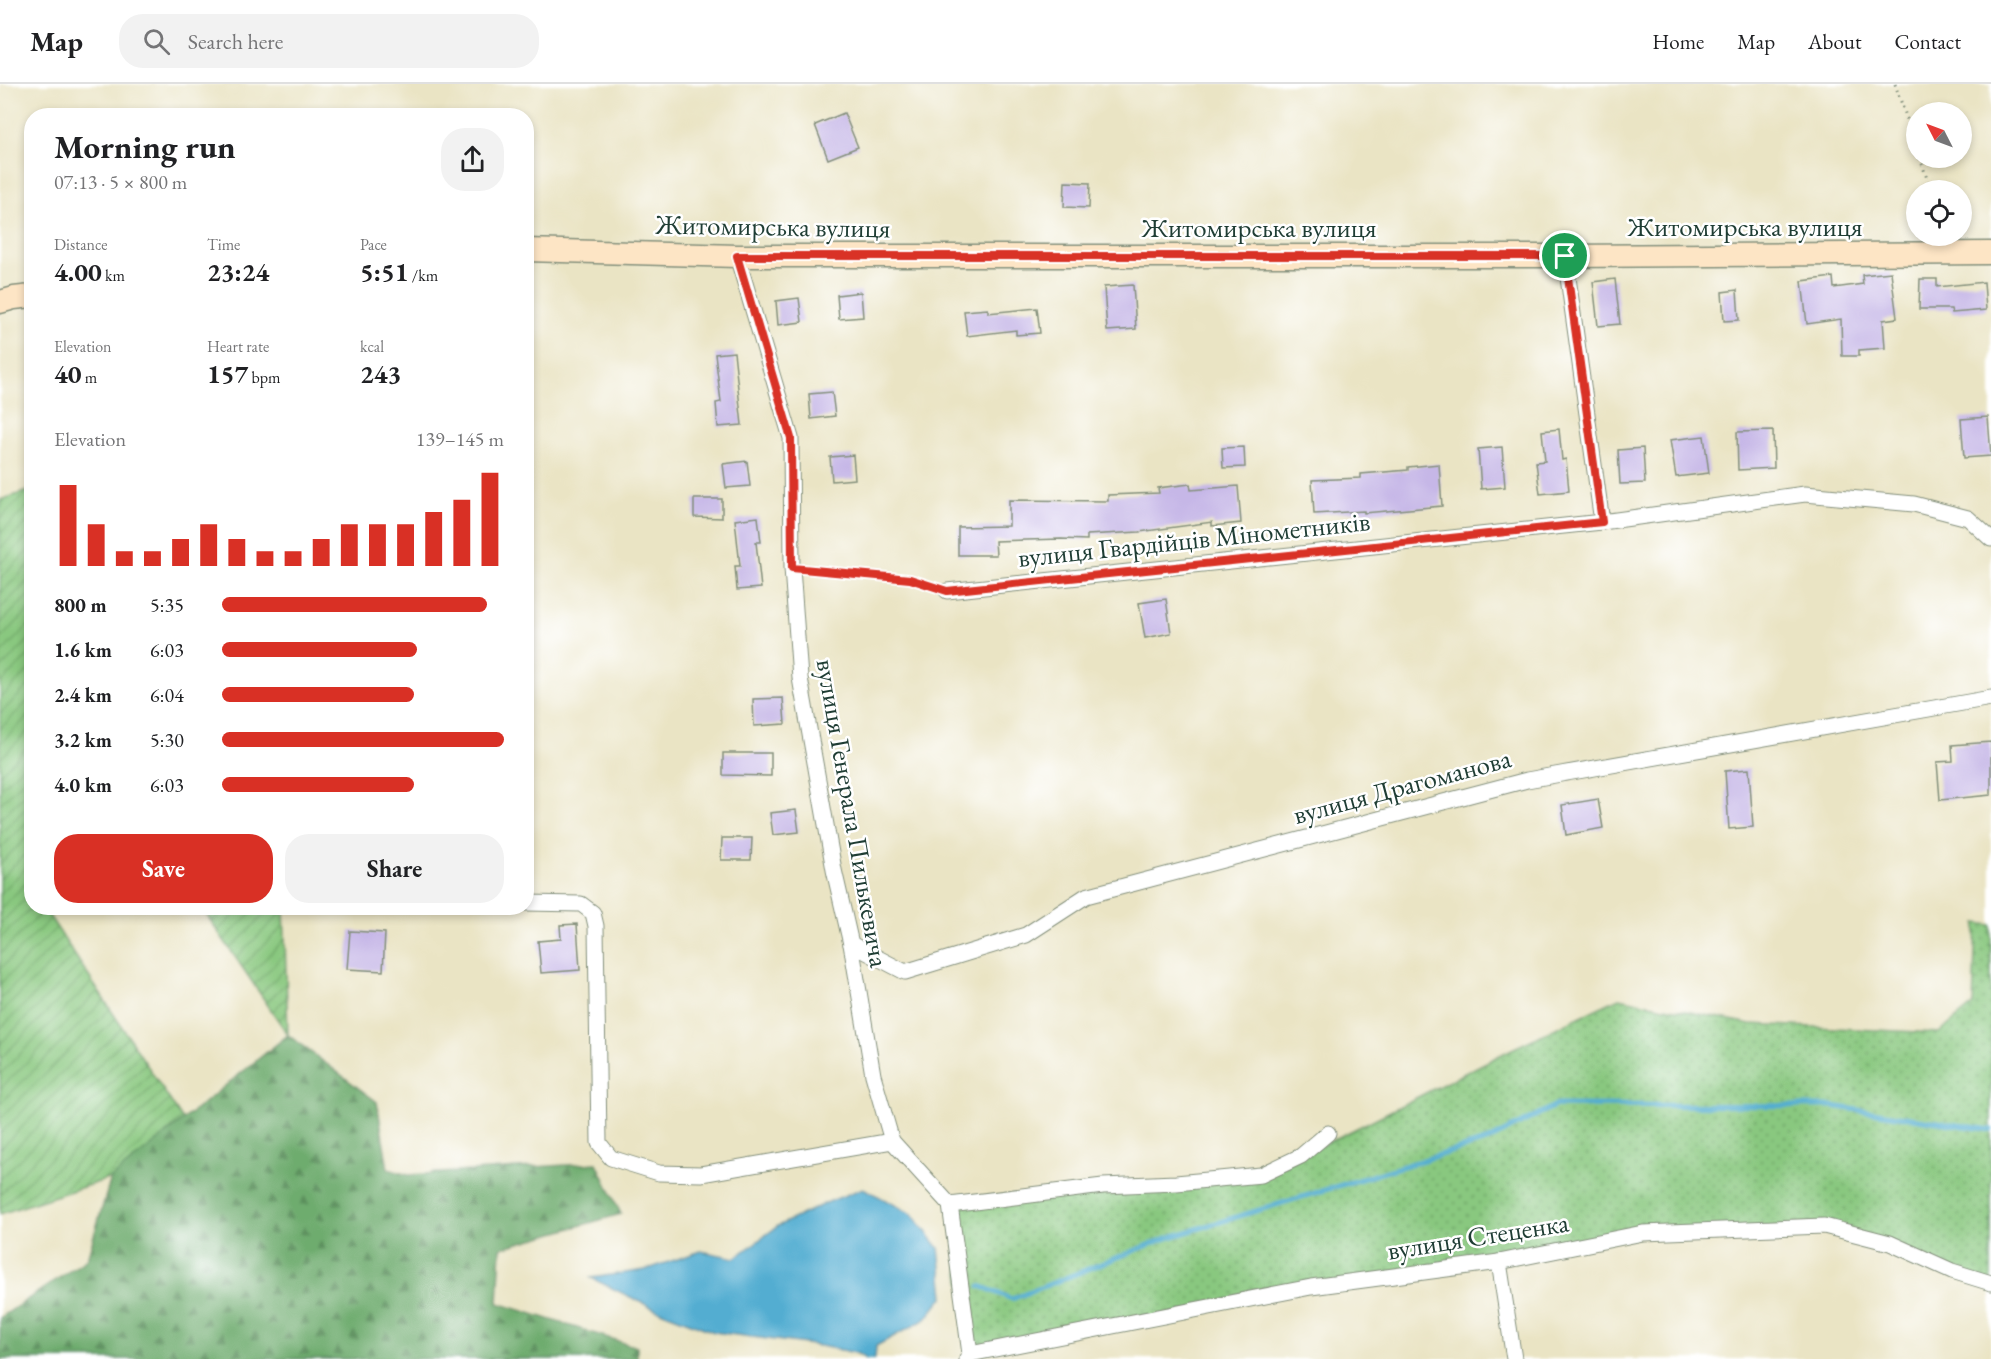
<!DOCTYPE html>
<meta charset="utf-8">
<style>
:root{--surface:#fff;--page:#f2f2f2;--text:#202124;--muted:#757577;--line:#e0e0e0;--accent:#d93025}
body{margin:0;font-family:"EB Garamond",serif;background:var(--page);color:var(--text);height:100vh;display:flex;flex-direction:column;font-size:22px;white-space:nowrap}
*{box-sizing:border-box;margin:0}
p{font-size:20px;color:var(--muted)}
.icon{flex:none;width:33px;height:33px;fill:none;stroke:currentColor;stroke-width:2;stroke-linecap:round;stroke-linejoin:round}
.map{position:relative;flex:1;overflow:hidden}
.sheet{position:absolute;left:24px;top:24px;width:510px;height:807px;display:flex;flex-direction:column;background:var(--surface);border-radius:24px;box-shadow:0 3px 9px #0003}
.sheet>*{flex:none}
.needle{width:39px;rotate:312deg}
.controls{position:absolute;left:1906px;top:18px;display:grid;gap:12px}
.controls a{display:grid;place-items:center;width:66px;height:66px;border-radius:50%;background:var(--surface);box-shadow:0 3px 9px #0003;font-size:30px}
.pin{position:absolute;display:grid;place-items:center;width:51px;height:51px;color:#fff;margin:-26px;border:3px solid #fff;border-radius:50%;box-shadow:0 2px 6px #0007}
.round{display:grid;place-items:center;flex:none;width:63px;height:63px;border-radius:24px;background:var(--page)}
.summary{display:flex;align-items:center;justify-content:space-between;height:102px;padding:0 30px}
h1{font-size:33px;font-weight:700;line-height:45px}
.stats{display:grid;grid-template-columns:repeat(3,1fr);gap:9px;height:102px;padding:6px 30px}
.stats div{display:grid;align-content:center}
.stats b{font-size:26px;font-weight:700}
.stats small{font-size:16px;font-weight:400}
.stats p{font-size:16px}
.chart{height:168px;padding:12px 30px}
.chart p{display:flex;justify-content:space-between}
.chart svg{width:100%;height:108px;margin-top:6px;stroke:var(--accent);stroke-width:6}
.action{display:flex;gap:12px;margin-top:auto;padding:12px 30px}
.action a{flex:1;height:69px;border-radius:24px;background:var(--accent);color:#fff;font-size:24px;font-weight:700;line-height:69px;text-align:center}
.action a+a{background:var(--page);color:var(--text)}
ul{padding:0 30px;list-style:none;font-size:20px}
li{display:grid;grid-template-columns:96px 72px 1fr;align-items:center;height:45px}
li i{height:15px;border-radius:8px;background:var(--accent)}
header{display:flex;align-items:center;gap:36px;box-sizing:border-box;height:84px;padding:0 30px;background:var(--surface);border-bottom:2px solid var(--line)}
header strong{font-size:28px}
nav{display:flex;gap:33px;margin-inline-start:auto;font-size:21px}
.search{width:420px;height:54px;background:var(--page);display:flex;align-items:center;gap:15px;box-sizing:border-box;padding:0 21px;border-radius:24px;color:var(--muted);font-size:22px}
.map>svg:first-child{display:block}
</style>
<header>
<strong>Map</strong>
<div class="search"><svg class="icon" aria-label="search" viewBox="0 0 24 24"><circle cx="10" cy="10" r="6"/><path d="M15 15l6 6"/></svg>Search here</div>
<nav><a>Home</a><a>Map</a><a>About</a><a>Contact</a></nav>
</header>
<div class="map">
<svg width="1991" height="1275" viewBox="0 0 1991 1275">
<defs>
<pattern id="grass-dots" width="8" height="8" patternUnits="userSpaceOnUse" patternTransform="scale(1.5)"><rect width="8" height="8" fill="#89c87f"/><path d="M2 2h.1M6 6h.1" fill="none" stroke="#6fa469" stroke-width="1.8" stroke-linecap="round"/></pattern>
<pattern id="forest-firs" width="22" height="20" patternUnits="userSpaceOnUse" patternTransform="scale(1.5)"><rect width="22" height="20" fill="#6eac6e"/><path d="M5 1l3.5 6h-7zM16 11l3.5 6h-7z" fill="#5a8d5b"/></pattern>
<pattern id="garden-furrows" width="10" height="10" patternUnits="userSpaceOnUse" patternTransform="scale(1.5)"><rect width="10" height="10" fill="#89c87f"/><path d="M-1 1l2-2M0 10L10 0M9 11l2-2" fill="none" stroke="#6fa469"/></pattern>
</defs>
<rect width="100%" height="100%" fill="#fff"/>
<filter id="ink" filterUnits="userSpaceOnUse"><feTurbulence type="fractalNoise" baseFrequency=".0167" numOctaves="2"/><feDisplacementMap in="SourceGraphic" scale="12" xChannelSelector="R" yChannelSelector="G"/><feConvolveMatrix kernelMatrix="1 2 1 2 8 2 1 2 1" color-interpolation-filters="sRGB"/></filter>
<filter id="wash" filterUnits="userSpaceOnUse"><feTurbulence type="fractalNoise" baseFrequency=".008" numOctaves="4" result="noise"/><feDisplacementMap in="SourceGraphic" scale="24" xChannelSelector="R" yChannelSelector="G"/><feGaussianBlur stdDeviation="1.35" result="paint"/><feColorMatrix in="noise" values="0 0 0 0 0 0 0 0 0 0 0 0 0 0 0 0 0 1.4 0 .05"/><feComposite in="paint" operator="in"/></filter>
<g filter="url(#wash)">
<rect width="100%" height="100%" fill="#eae4c4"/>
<polygon fill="url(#grass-dots)" stroke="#54825a" stroke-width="1.5" points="1976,839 1991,841 1991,1199 1824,1142 1643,1149 1311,1203 970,1270 950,1121 1261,1091 1359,1043 1510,966 1619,914 1751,940 1939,949 1973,921"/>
<polygon fill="url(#forest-firs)" stroke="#467451" stroke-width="1.5" points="288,951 377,1018 388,1085 408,1091 597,1079 621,1130 501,1164 498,1219 637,1263 637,1275 0,1275 0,1234 87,1175 111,1094"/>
<g fill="url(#garden-furrows)" stroke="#54825a" stroke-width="1.5">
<polygon points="31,406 32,824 44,824 183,1036 111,1094 0,1130 0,416"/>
<polygon points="202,824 284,824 288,951"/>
</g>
<polygon fill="#53add1" stroke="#397582" stroke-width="1.5" points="863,1104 912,1130 939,1164 944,1212 926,1235 876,1262 875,1275 866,1275 856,1269 820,1262 714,1248 655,1225 591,1194 645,1186 701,1167 735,1174 778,1142 826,1119"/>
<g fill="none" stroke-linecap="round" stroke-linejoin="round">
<polyline stroke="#53add1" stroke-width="5" points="980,1202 1012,1215 1164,1155 1489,1056 1556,1021 1832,1022 1991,1046"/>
</g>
<g id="blocks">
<g fill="#c6b7e7">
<polygon points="844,29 858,63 828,75 815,41"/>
<polygon points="1065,98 1090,99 1089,124 1064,123"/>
<polygon points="1891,188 1897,234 1883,236 1885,264 1859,266 1859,272 1842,272 1841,235 1807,240 1802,197 1833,193 1834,204 1863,200 1862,191"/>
<polygon points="1615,195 1620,240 1598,242 1593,198"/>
<polygon points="1920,195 1937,195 1937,203 1984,198 1986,226 1952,229 1951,225 1919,225"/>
<polygon points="1133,201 1136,245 1107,247 1104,203"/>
<polygon points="1737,206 1739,236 1724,237 1722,208"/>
<polygon points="861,208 863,233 839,235 837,211"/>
<polygon points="799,214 802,238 778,241 776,217"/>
<polygon points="1037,224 1040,249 1016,251 1016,246 967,252 964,227 988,225 988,229"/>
<polygon points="734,268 742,341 718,343 716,319 721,318 715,270"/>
<polygon points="832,308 835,332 811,335 809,310"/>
<polygon points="1988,333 1991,372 1964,374 1961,335"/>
<polygon points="1559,345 1562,376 1566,375 1569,407 1540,410 1536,378 1545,377 1542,347"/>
<polygon points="1773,347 1774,384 1738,386 1737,348"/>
<polygon points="1704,352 1709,389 1676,393 1670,356"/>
<polygon points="1244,363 1245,383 1223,384 1222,364"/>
<polygon points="1502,363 1505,403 1481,405 1478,365"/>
<polygon points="1643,364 1645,399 1620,400 1618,366"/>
<polygon points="853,371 855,395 832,397 830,373"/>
<polygon points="747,377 750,402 726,404 723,380"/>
<polygon points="1439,380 1442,422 1364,429 1364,427 1314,430 1312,396 1361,394 1361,390 1408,386 1408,383"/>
<polygon points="1190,400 1191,406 1238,402 1241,439 1212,442 1212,438 1139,448 1087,451 1087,456 1061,455 995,457 996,471 958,471 958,443 1009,442 1009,416 1108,417 1108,411 1159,409 1158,404"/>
<polygon points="694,415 722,415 722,434 694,433"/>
<polygon points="758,433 761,458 756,458 761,504 737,506 735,482 740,482 735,436"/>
<polygon points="1166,515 1171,549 1145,554 1139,519"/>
<polygon points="783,614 785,640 754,642 753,615"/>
<polygon points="1991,658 1991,711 1940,716 1937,678 1953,677 1952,661"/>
<polygon points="723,669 771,669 771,692 723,691"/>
<polygon points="1749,685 1753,743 1729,745 1725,687"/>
<polygon points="1598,715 1603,744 1566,751 1562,721"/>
<polygon points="796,726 799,748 773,751 770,729"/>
<polygon points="722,754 752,754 751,776 721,776"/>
<polygon points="577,840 580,886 541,889 538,857 561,855 560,841"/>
<polygon points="350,847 385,849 383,887 347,885"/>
</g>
</g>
</g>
<g filter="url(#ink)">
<use href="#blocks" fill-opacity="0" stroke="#84907c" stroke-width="1.5"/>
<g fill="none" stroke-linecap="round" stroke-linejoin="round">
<defs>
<g id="street">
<polyline points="737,172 791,354 792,484 800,594 834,786 851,860 873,991 892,1057 950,1121 970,1270 967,1275"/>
<polyline points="1565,172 1602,438"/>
<polyline points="947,507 1602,438 1805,410 1914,420 1968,434 1991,455"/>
<polyline points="526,819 581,820 593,829 596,842 599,1059 611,1074 659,1089 701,1090 892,1057"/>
<polyline points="851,860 905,888 1026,851 1086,812 1527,696 1991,614"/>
<polyline points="950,1121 1103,1102 1176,1099 1261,1091 1301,1072 1328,1049"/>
<polyline points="1499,1178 1514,1275"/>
<polyline points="970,1270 1311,1203 1499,1178 1643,1149 1824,1142 1890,1159 1952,1187 1991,1199"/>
</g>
<g id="secondary">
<polyline points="526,166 737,172 1565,172 1991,169"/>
<polyline points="0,218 14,214 32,212"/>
</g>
</defs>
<use href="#street" stroke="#84907c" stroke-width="17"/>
<use href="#secondary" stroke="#84907c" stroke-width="25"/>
<g stroke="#84907c" stroke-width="3" stroke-dasharray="1.5 4.5" stroke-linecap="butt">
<polyline points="1895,0 1917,65"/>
<polyline points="1920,74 1931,106"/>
<polyline points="807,486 911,495 931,502"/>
</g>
<use href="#street" stroke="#fff" stroke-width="15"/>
<use href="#secondary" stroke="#fde5c5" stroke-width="22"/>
</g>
</g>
<g fill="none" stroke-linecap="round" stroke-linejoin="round" filter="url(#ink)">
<defs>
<polygon id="route" points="737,172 1565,172 1602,438 947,507 910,495 792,484 791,354"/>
</defs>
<use href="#route" stroke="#fff" stroke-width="12"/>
<use href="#route" stroke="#d93025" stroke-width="8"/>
</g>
<g text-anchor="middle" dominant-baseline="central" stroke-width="5" stroke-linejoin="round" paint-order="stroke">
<g font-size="27" fill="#1f3d34" stroke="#fff">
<text transform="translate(773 142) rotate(1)">Житомирська вулиця</text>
<text x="1745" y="142">Житомирська вулиця</text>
<text x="1259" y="143">Житомирська вулиця</text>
<text transform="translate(1194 455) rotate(-6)">вулиця Гвардійців Мінометників</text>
<text transform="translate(1402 702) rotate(-15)">вулиця Драгоманова</text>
<text transform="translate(853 729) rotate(80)">вулиця Генерала Пилькевича</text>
<text transform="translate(1478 1152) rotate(-9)">вулиця Стеценка</text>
</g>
</g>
</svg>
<div class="controls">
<a><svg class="needle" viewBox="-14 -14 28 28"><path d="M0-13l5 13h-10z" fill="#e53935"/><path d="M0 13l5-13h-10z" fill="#757577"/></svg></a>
<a><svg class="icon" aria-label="locate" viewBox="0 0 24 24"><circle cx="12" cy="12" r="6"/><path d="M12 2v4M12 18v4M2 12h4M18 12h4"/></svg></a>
</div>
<div class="pin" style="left:1565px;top:172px;background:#1e9e55"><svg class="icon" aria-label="arrive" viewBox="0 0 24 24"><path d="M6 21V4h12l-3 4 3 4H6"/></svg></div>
<section class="sheet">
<div class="summary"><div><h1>Morning run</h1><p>07:13 · 5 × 800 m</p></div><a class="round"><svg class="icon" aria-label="share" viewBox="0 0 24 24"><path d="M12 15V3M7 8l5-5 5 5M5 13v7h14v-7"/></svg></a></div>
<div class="stats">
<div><p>Distance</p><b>4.00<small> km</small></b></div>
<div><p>Time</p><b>23:24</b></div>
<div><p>Pace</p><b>5:51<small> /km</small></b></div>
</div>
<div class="stats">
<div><p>Elevation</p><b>40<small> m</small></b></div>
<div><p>Heart rate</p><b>157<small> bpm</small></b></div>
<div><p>kcal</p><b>243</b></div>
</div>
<div class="chart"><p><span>Elevation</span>139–145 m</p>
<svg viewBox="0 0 160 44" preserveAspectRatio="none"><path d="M5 44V11M15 44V27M25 44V38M35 44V38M45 44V33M55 44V27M65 44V33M75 44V38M85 44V38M95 44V33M105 44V27M115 44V27M125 44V27M135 44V22M145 44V17M155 44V6"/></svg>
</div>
<ul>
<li><b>800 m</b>5:35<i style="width:94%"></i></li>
<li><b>1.6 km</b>6:03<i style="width:69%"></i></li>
<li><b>2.4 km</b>6:04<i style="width:68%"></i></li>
<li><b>3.2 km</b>5:30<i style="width:100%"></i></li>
<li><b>4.0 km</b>6:03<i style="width:68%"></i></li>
</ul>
<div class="action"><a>Save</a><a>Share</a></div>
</section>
</div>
